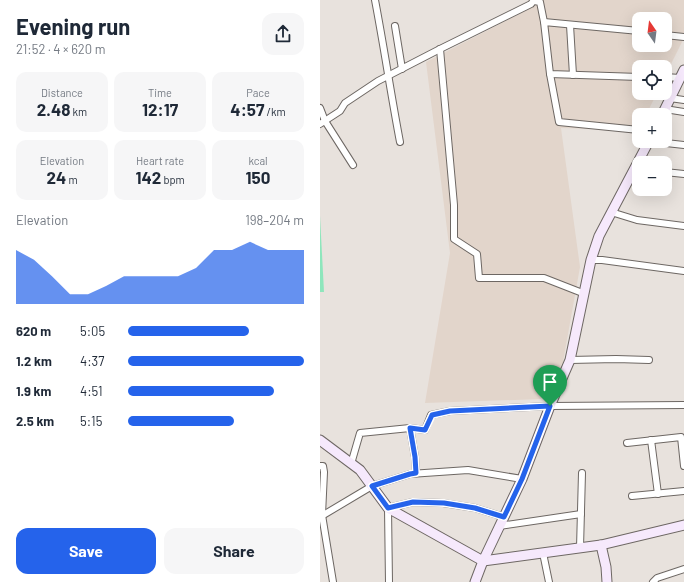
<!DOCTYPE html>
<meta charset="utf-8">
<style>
:root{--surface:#fff;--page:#f6f6f7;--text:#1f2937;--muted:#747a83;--accent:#2563eb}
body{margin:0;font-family:Barlow,sans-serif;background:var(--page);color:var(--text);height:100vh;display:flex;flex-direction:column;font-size:15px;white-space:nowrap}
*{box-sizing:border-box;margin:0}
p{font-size:13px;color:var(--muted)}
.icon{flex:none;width:22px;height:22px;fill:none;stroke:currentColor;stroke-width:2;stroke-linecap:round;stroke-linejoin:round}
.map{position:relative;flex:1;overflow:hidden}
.details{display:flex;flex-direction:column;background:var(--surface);width:320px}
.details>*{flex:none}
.needle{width:26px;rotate:346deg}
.controls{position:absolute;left:312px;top:12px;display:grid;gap:8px}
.controls a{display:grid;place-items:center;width:40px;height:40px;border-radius:8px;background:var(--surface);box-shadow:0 4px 16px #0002;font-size:20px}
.pin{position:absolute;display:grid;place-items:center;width:34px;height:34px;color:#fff;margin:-41px -17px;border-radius:50% 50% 50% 0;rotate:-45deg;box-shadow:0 0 4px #0007}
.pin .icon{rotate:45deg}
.round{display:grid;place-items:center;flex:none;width:42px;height:42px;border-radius:12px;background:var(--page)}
.summary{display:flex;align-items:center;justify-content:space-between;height:68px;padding:0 16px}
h1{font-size:22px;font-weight:700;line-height:30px}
.metrics{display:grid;grid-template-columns:repeat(3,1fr);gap:6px;height:68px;padding:4px 16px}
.metrics div{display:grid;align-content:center;border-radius:10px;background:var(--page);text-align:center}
.metrics b{font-size:17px;font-weight:700}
.metrics small{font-size:11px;font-weight:400}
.metrics p{font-size:11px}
.chart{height:112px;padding:8px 16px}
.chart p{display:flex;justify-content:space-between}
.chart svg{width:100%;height:72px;margin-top:4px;fill:var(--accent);opacity:.7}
.primary-button{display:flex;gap:8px;margin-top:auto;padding:8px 16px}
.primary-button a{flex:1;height:46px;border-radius:12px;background:var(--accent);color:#fff;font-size:16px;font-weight:700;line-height:46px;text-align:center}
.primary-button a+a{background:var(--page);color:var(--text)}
ul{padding:0 16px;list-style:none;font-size:13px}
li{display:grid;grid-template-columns:64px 48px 1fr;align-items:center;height:30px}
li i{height:10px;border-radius:5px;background:var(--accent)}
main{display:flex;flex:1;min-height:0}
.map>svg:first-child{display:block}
</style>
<main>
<section class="details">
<div class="summary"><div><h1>Evening run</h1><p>21:52 · 4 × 620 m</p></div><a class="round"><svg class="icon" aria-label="share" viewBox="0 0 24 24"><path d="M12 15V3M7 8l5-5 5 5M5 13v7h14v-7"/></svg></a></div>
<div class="metrics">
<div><p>Distance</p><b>2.48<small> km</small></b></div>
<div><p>Time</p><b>12:17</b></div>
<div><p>Pace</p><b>4:57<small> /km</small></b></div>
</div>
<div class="metrics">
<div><p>Elevation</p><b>24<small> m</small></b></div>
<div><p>Heart rate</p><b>142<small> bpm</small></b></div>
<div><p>kcal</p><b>150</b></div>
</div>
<div class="chart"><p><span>Elevation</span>198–204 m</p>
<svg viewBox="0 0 160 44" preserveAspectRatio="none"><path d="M0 44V11L10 17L20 27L30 38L40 38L50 33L60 27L70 27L80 27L90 27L100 22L110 11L120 11L130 6L140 11L150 11L160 11V44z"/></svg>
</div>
<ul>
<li><b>620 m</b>5:05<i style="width:69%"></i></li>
<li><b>1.2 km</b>4:37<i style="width:100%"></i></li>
<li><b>1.9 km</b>4:51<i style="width:83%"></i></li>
<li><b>2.5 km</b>5:15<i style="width:60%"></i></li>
</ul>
<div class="primary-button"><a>Save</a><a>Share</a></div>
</section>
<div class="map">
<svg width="364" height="582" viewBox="0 0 364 582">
<rect width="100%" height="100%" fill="#e8e2dd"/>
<path fill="#e2d5cb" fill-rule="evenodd" d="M220,0H364V38L345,76V67H319V93H337L326,115H319V130L241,128L260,267L243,362L221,399L105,403L130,253L106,62L215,6ZM319,19H345V45H319Z"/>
<polygon fill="#8ee6bc" points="0,216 4,292 0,292"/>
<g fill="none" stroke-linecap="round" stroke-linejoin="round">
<defs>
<g id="street">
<path d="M55,0C64,47 71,95 80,142"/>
<polyline points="214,1 220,2 224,22"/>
<polyline points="250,25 253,75"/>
<polyline points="75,26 82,69"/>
<polyline points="319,31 224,22 230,74 319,77"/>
<polyline points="345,35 364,37"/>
<polyline points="120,49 134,205 134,239 157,254 159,278 224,278 265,294"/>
<polyline points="230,74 239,122 319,130"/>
<polyline points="345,77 360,78"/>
<polyline points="350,98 364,100"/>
<polyline points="0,108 5,121 33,165"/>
<polyline points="345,109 364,112"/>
<polyline points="0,124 20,111 25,103 58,81 120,49 211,4 214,0"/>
<polyline points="328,141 364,145"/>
<polyline points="345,172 364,174"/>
<polyline points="291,212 317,220 364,226"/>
<polyline points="271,260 282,260 364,271"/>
<polyline points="250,360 296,359 329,360"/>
<polyline points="90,428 95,457 96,473"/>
<polyline points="331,440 338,494"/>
<polyline points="307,443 361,437 364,466"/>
<polyline points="31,464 40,433 90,428 105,430 111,415 130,411 230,406 364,405"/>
<polyline points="0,466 3,466 4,472 2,515 13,582"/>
<polyline points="312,496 364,491"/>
<polyline points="0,517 52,486 90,474 148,470 202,479"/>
<polyline points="179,526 261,514"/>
<polyline points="260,548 262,473"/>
<polyline points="223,553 229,582"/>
<polyline points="69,582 68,508 93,502 123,503 155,508 184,517"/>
<polyline points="333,582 337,578 364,569"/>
</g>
<g id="secondary">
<polyline points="342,115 364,70"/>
<polyline points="0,440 40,470 68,508 163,561 281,545 364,525"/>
<polyline points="281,545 286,567 287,582"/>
<polyline points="155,582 163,561 202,479 230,406 250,360 271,260 279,236 329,141"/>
</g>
</defs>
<use href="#street" stroke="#6d6763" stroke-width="8"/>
<use href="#secondary" stroke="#6d6763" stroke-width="11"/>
<use href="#street" stroke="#fff" stroke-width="6"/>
<use href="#secondary" stroke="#f6e9fc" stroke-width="9"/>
</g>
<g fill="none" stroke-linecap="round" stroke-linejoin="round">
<defs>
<polygon id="route" points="230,406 202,479 184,517 155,508 124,503 93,502 68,508 52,486 90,474 96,473 95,457 90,428 105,430 112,415 130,411"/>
</defs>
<use href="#route" stroke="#fff" stroke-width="8"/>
<use href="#route" stroke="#2563eb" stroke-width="5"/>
</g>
</svg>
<div class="controls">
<a><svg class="needle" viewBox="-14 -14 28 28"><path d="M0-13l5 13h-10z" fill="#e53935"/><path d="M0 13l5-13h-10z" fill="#747a83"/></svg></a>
<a><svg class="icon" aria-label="locate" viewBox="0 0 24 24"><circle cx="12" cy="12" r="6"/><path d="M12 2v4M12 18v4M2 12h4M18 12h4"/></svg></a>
<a>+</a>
<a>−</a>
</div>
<div class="pin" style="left:230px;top:406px;background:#1e9e55"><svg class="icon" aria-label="arrive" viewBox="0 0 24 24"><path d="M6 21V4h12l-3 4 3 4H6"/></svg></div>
</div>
</main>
